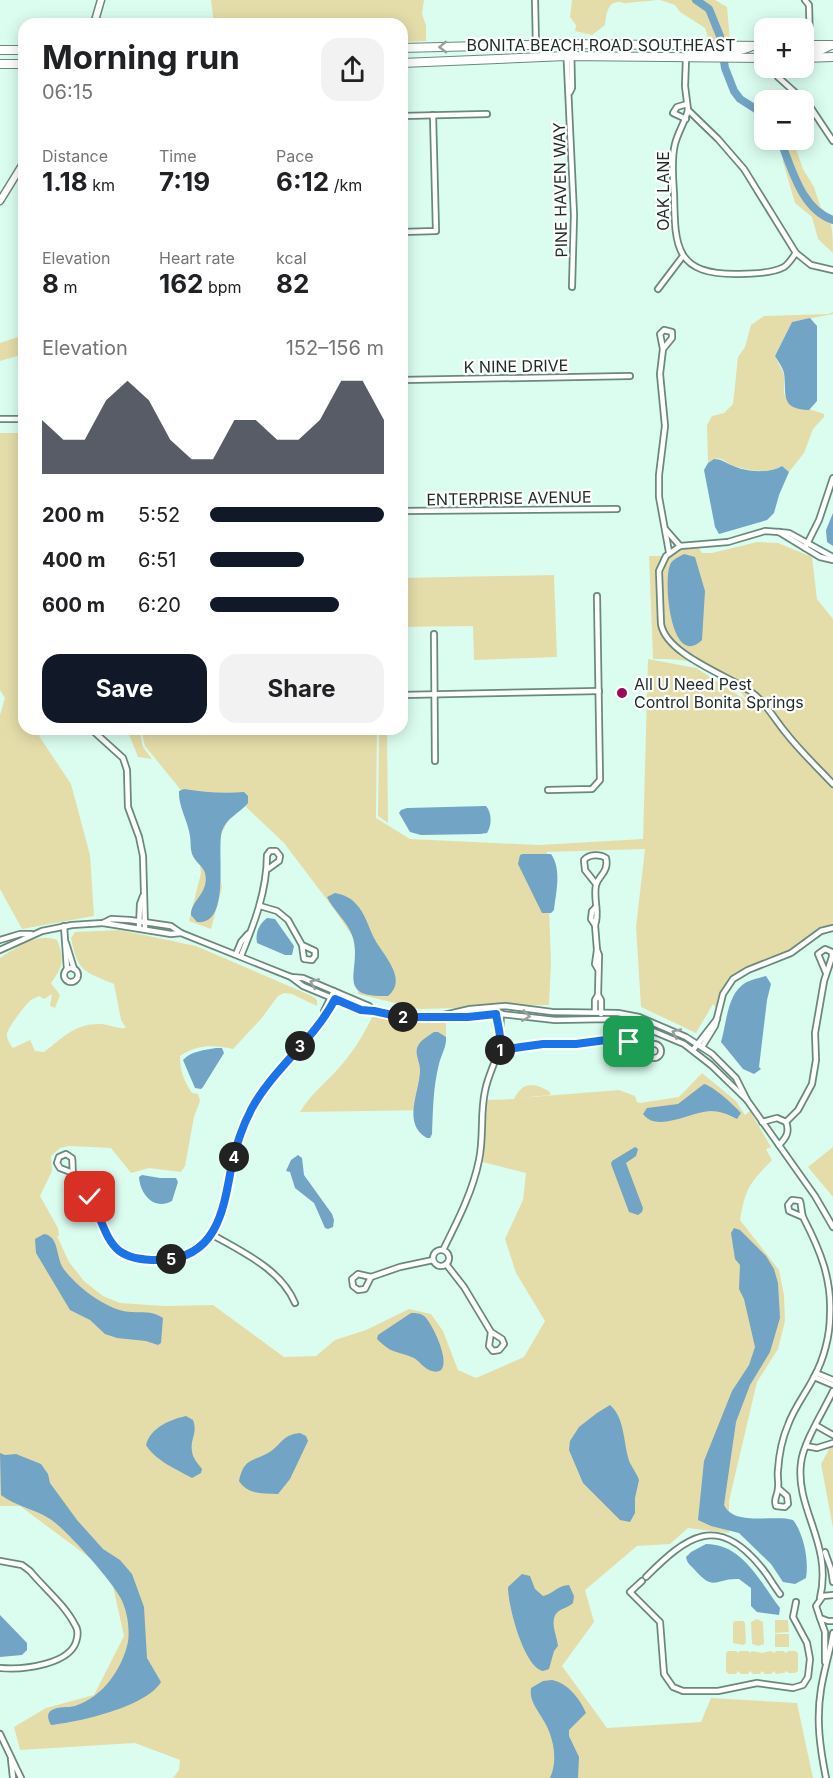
<!DOCTYPE html>
<meta charset="utf-8">
<style>
:root{--surface:#fff;--page:#f2f2f2;--text:#202124;--muted:#757577;--accent:#111827}
body{margin:0;font-family:Inter,sans-serif;background:var(--page);color:var(--text);height:100vh;display:flex;flex-direction:column;font-size:22px;white-space:nowrap}
*{box-sizing:border-box;margin:0}
p{font-size:20px;color:var(--muted)}
.icon{flex:none;width:33px;height:33px;fill:none;stroke:currentColor;stroke-width:2;stroke-linecap:round;stroke-linejoin:round}
.map{position:relative;flex:1;overflow:hidden}
.drawer{position:absolute;left:18px;top:18px;width:390px;height:717px;display:flex;flex-direction:column;background:var(--surface);border-radius:18px;box-shadow:0 3px 15px #0003}
.drawer>*{flex:none}
.buttons{position:absolute;left:754px;top:18px;display:grid;gap:12px}
.buttons a{display:grid;place-items:center;width:60px;height:60px;border-radius:12px;background:var(--surface);box-shadow:0 3px 15px #0003;font-size:30px}
.pin{position:absolute;display:grid;place-items:center;width:51px;height:51px;color:#fff;margin:-26px;border-radius:12px;box-shadow:0 3px 9px #0006}
.km{position:absolute;width:30px;height:30px;margin:-15px;border-radius:50%;background:#222;color:#fff;font-size:16px;line-height:30px;text-align:center}
.round{display:grid;place-items:center;flex:none;width:63px;height:63px;border-radius:18px;background:var(--page)}
.overview{display:flex;align-items:center;justify-content:space-between;height:102px;padding:0 24px}
h1{font-size:33px;font-weight:700;line-height:45px}
.figures{display:grid;grid-template-columns:repeat(3,1fr);gap:9px;height:102px;padding:6px 24px}
.figures div{display:grid;align-content:center}
.figures b{font-size:26px;font-weight:700}
.figures small{font-size:16px;font-weight:400}
.figures p{font-size:16px}
.chart{height:168px;padding:12px 24px}
.chart p{display:flex;justify-content:space-between}
.chart svg{width:100%;height:108px;margin-top:6px;fill:var(--accent);opacity:.7}
.button{display:flex;gap:12px;margin-top:auto;padding:12px 24px}
.button a{flex:1;height:69px;border-radius:18px;background:var(--accent);color:#fff;font-size:24px;font-weight:700;line-height:69px;text-align:center}
.button a+a{background:var(--page);color:var(--text)}
ul{padding:0 24px;list-style:none;font-size:20px}
li{display:grid;grid-template-columns:96px 72px 1fr;align-items:center;height:45px}
li i{height:15px;border-radius:8px;background:var(--accent)}
.map>svg:first-child{display:block}
</style>
<div class="map">
<svg width="833" height="1778" viewBox="0 0 833 1778">
<rect width="100%" height="100%" fill="#dbfdf0"/>
<g fill="#e5dda9">
<polygon points="211,0 424,0 422,14 426,25 426,41 402,42 402,24 214,24"/>
<path d="M572,0H657C647,2 638,1 628,3C621,4 625,2 618,2C607,2 606,17 605,25L592,35L575,31L576,25L570,17Z"/>
<polygon points="660,0 715,0 727,7 730,41 709,41 705,28 680,12 675,5"/>
<path d="M794,147L796,149L803,169L814,187L821,208C833,214 833,238 833,253L818,239L812,217L795,203L783,162C782,153 785,150 794,147Z"/>
<path d="M833,312V314L792,322L775,356L784,374V393L787,401C799,407 811,409 824,414V417L813,429L804,453L789,472L782,466C769,474 749,471 734,466C729,465 726,461 721,459C716,457 712,460 708,463L707,425L712,416L724,413L733,404L738,357L745,347L751,325L764,316L828,314Z"/>
<polygon points="24,335 24,354 0,361 0,343"/>
<polygon points="0,433 24,433 24,729 47,729 39,736 71,784 90,855 94,916 22,929 0,889 0,715 5,698 0,690"/>
<path d="M757,542L778,543L812,557L817,599L833,619V929L798,949L736,980L728,987L720,1015L713,1004L696,1033L641,1007L636,927L645,849L547,852L551,963L549,1005L419,1009L358,994L357,943L334,909L284,843L244,805L232,813L215,846L222,888L211,929L189,921L201,873L193,805L145,746L141,729H377L376,818L410,839L539,845L643,839L648,659L696,668L749,702C738,688 714,667 696,663C682,659 667,659 653,659L649,556H667L680,547L696,544L702,553H712Z"/>
<polygon points="554,575 557,657 474,660 473,626 402,627 402,578"/>
<polygon points="127,729 139,729 143,747 152,759 138,757"/>
<polygon points="379,729 387,729 388,823 378,816"/>
<path d="M120,930L196,946L312,996L317,1000V1006L292,994L284,993L278,996L261,1019L233,1049C213,1045 198,1044 180,1056C180,1071 184,1081 192,1093L198,1094L200,1101L194,1117L185,1166L181,1172L149,1168L131,1173L111,1148L69,1146L60,1148L51,1156L52,1171L40,1196L58,1228L59,1236H57L69,1262L84,1281L103,1296L120,1303L165,1306L213,1305L284,1357L316,1356L335,1340L366,1330L409,1309L431,1314L443,1331L458,1370L476,1378L524,1357L545,1321L516,1273L505,1239L523,1200L526,1173L483,1162L487,1100L514,1099C522,1081 536,1082 550,1092V1095L519,1098L619,1090L635,1096L637,1102L640,1103L679,1097L702,1073L736,1101L745,1115L750,1111L771,1147L766,1149L772,1160C749,1184 746,1187 740,1220L779,1270L784,1295L785,1321L778,1349L757,1382L729,1501V1533L688,1528L670,1544L637,1546L585,1590L594,1622L562,1666L607,1728L701,1722L711,1698L797,1703L813,1778H173L179,1770L180,1760L135,1743L20,1750L14,1727L46,1708L94,1695L124,1636L110,1573L20,1506H0V958C17,947 37,932 57,940C65,959 63,967 51,983L60,995L55,1008L50,1006L52,994L44,999L39,996C38,997 30,1000 30,1001C25,1005 7,1029 7,1034C7,1040 10,1044 13,1048L30,1040L35,1051L44,1052C64,1037 75,1023 102,1024C111,1025 117,1029 126,1028L121,1020L114,984C83,971 78,972 71,938L75,932Z"/>
<path d="M375,1011L421,1021L446,1019V1040L436,1066L432,1110L300,1112C310,1095 324,1084 337,1070C353,1053 366,1031 375,1011Z"/>
<polygon points="833,1147 833,1197 808,1167"/>
<polygon points="833,1442 833,1528 821,1464"/>
<polygon points="757,1619 763,1622 764,1644 758,1646 752,1644 751,1622"/>
<polygon points="775,1620 788,1620 789,1632 775,1633"/>
<polygon points="735,1621 743,1621 745,1623 746,1643 743,1645 733,1643 733,1623"/>
<rect x="775" y="1634" width="14" height="13"/>
<polygon points="728,1651 736,1651 738,1653 740,1651 748,1651 750,1653 752,1651 762,1653 771,1651 774,1653 776,1651 783,1651 786,1653 788,1651 795,1651 798,1653 798,1671 795,1673 789,1673 786,1671 784,1673 776,1674 774,1671 771,1674 765,1674 762,1671 760,1674 753,1674 750,1671 748,1674 741,1674 738,1671 736,1674 729,1674 726,1672 726,1653"/>
</g>
<g fill="#71a4c5">
<path d="M810,318L817,326V401L809,410C779,409 787,394 784,373C783,368 778,361 775,356L792,322Z"/>
<path d="M714,459C721,459 724,462 731,465C745,472 769,474 782,466L789,472L779,495L774,513L767,520L719,534L715,527L704,470L708,463Z"/>
<polygon points="833,513 833,546 827,542 826,530"/>
<path d="M684,554L695,557L705,591L702,640C671,670 663,581 670,565C672,559 679,557 684,554Z"/>
<path d="M184,789C203,792 224,794 244,792L248,796V803C240,813 226,818 222,831C216,850 232,926 197,922L191,915C190,901 210,893 205,873C203,866 195,862 192,854C190,848 191,842 190,836C188,821 178,806 179,791Z"/>
<path d="M486,806C492,813 492,825 487,833L480,834L421,835L410,832L399,813L401,810L407,808Z"/>
<path d="M523,854H551C562,870 556,892 554,910L551,913H542L518,864L520,855Z"/>
<path d="M335,893C344,895 350,897 356,904C365,913 368,926 374,938C382,954 409,979 388,996C332,998 364,968 352,935C347,921 333,910 327,897Z"/>
<path d="M267,918L275,919L294,946L292,955H285L257,943C255,933 259,924 267,918Z"/>
<path d="M766,976L771,984L767,1000L759,1067L761,1069L754,1074L743,1069L721,1042C727,1022 727,992 747,982C753,979 760,978 766,976Z"/>
<path d="M434,1032H438L446,1037C447,1046 441,1055 439,1064C433,1087 433,1111 432,1134L430,1138H427C402,1124 419,1093 420,1072C421,1064 415,1056 417,1048C420,1040 427,1037 434,1032Z"/>
<path d="M216,1048H222L224,1053L203,1087L201,1089L195,1088L183,1060C191,1051 205,1050 216,1048Z"/>
<path d="M704,1084C713,1086 734,1105 741,1113L737,1119C728,1114 720,1111 710,1111C690,1112 657,1133 643,1114L647,1108L678,1104Z"/>
<polygon points="635,1147 638,1149 636,1156 626,1163 643,1208 642,1212 638,1215 629,1212 611,1164 612,1161"/>
<polygon points="298,1155 302,1158 304,1175 332,1214 334,1220 333,1227 328,1229 325,1228 314,1203 295,1188 290,1172 286,1171 291,1160"/>
<path d="M142,1175L160,1178H176L178,1182L172,1201C154,1211 140,1194 139,1177Z"/>
<path d="M734,1228L740,1230L766,1256L774,1269L778,1283L780,1318L770,1352L750,1385L736,1422L724,1505C734,1527 775,1514 793,1520C804,1534 809,1561 806,1578L795,1584L783,1582L771,1564L739,1533L711,1526L698,1520L704,1461L732,1391L749,1365L755,1347L744,1299L739,1289L740,1265L735,1259L731,1233Z"/>
<path d="M44,1234C59,1236 56,1257 63,1268C67,1274 76,1283 82,1288C92,1297 110,1308 123,1311C137,1314 150,1309 163,1318L161,1343L158,1345L146,1341L117,1338L105,1334L90,1320L70,1310L36,1253L35,1239Z"/>
<path d="M411,1313C416,1313 420,1313 424,1316C434,1324 460,1382 429,1370C423,1367 419,1361 414,1358C396,1350 393,1355 377,1339L378,1335Z"/>
<path d="M610,1405C626,1419 623,1446 630,1463C633,1469 637,1474 639,1480L635,1498V1513L630,1522L620,1520L583,1483L569,1450L570,1441L579,1427L597,1413Z"/>
<path d="M186,1416L193,1420C198,1433 190,1439 192,1451C192,1457 198,1464 202,1469L201,1473L192,1478C176,1469 156,1461 146,1445C150,1428 171,1419 186,1416Z"/>
<path d="M300,1433L306,1436L308,1441L290,1479L278,1494C262,1493 248,1495 239,1481C244,1458 252,1462 268,1453C282,1445 281,1435 300,1433Z"/>
<path d="M0,1453L5,1455L16,1454L41,1464L48,1474L50,1483L77,1520L103,1549L120,1560L132,1574L144,1607L147,1658L161,1682C146,1707 79,1722 51,1725C48,1720 46,1713 52,1710C59,1706 68,1708 75,1706C103,1697 122,1669 128,1642C130,1628 127,1609 120,1597C110,1579 67,1530 50,1519C35,1509 15,1506 1,1495Z"/>
<path d="M706,1544C743,1544 760,1582 780,1608L779,1615L757,1612L751,1606V1588L739,1579C714,1578 715,1593 694,1569C690,1565 687,1563 686,1557L691,1552Z"/>
<path d="M522,1574L530,1576L535,1589L543,1596C553,1594 558,1585 569,1585L574,1596L573,1603C569,1607 563,1608 559,1611C548,1619 557,1635 558,1646L554,1651L549,1669L543,1671C524,1667 508,1606 508,1587Z"/>
<polygon points="0,1615 27,1643 27,1650 22,1655 0,1657"/>
<path d="M552,1680C568,1683 580,1699 586,1713L569,1730V1736L579,1757L578,1778H550C558,1761 554,1739 545,1723C539,1711 529,1702 531,1688L543,1681Z"/>
</g>
<g fill="none" stroke-linecap="round" stroke-linejoin="round">
<g stroke="#71a4c5" stroke-width="8">
<polyline points="696,0 709,9 720,36 725,68 734,91 740,99 765,115"/>
<path d="M780,140C792,168 801,209 833,220"/>
</g>
<defs>
<g id="minor">
<polyline points="535,0 536,45"/>
<polyline points="805,0 809,5 810,45"/>
<polyline points="566,44 574,215 572,287"/>
<polyline points="686,58 685,86 688,110 718,139 744,169 796,253 811,265 833,270"/>
<polyline points="772,68 778,77 809,105 833,141"/>
<polyline points="570,92 572,88 571,44"/>
<path d="M688,110C685,122 678,132 675,144C671,160 673,178 674,194C675,248 675,275 739,274C751,274 773,273 784,267C789,264 792,258 796,253"/>
<polyline points="402,116 487,114"/>
<polyline points="686,119 673,113 677,107 687,104"/>
<polyline points="402,232 436,231 433,115"/>
<polyline points="658,289 683,256"/>
<polyline points="663,349 660,334 664,330 672,332 672,338 663,349 660,374 665,426 659,475 659,497 669,552"/>
<polyline points="402,380 630,376"/>
<polyline points="0,419 24,419"/>
<polyline points="402,511 617,509"/>
<polyline points="666,530 680,546"/>
<polyline points="779,532 820,557 833,560"/>
<polyline points="805,548 819,520 833,478"/>
<path d="M833,557L789,533L779,532L765,531L728,542L680,546L666,556L659,571L661,624C666,654 726,675 750,691C765,701 775,720 786,733C800,751 817,767 833,784"/>
<polyline points="434,634 435,761"/>
<polyline points="402,695 599,691"/>
<polyline points="91,729 123,758 127,770 128,807 139,837 143,856 145,929"/>
<polyline points="548,790 592,789 600,780 597,596"/>
<polyline points="260,906 277,911 288,920 302,945 304,959 312,960 315,956 315,951 302,945"/>
<polyline points="596,907 592,911 591,919 595,925 597,950 599,955 598,995 601,1000 601,1014"/>
<polyline points="103,923 171,934 181,933"/>
<path d="M595,925C600,913 593,899 596,885C599,875 609,872 606,858C600,854 589,854 584,860L585,870L596,884"/>
<polyline points="64,926 67,969"/>
<polyline points="139,928 140,904 143,896"/>
<polyline points="0,940 20,934 31,934"/>
<polyline points="66,943 74,969"/>
<polyline points="0,950 42,931 72,925 103,923 111,919 130,920 171,926 181,933 291,977 303,978 369,1006 373,1011"/>
<polyline points="597,950 595,964 598,969"/>
<polyline points="236,954 241,942 248,934"/>
<path d="M241,956C254,924 267,891 267,855L270,851H276L280,856L279,861L268,869"/>
<circle cx="71" cy="975" r="7"/>
<polyline points="291,977 303,986 361,1010 373,1011 401,1017 431,1018 470,1009 505,1006 552,1012 618,1013 639,1017 686,1037 712,1054 736,1078 747,1100"/>
<polyline points="496,1012 498,1030 500,1034 501,1013"/>
<polyline points="595,1012 595,1000 598,995"/>
<polyline points="324,1016 324,1011 334,991"/>
<polyline points="453,1016 468,1017 501,1014 555,1020 608,1019 636,1024 684,1044 711,1065 747,1100 815,1196 833,1227"/>
<circle cx="654" cy="1051" r="7"/>
<polyline points="702,1047 715,1026 723,994 733,979 748,970 791,953 821,931 833,928"/>
<polyline points="500,1050 543,1044 576,1044 614,1040 635,1043 647,1049"/>
<polyline points="693,1050 717,1019"/>
<path d="M762,1122L777,1118L786,1122C790,1132 786,1138 779,1145"/>
<polyline points="786,1122 798,1110 812,1084 816,1060 815,1033 824,981 832,957 832,952 825,949 818,954 826,973"/>
<path d="M73,1173L60,1168L57,1163L59,1157L66,1154L72,1158C73,1162 72,1168 73,1172C76,1181 86,1190 91,1198C100,1215 103,1238 118,1251C137,1267 186,1263 203,1245C234,1212 228,1160 245,1121C267,1072 313,1040 338,993"/>
<path d="M211,1234C242,1252 281,1269 295,1303"/>
<path d="M443,1250C457,1222 473,1191 479,1160C484,1137 480,1114 485,1091C489,1070 501,1055 500,1034"/>
<circle cx="441" cy="1258" r="8"/>
<polyline points="446,1264 464,1287 491,1332 502,1339 504,1344 499,1350 493,1351 489,1346 491,1332"/>
<polyline points="371,1277 365,1289 358,1290 353,1286 352,1279 358,1274 371,1277 400,1267 433,1260"/>
<polyline points="816,1373 833,1380"/>
<polyline points="814,1377 833,1385"/>
<polyline points="817,1426 833,1435"/>
<polyline points="806,1446 817,1448 833,1443"/>
<path d="M779,1489L787,1496L788,1504L785,1507L776,1506C773,1498 778,1496 778,1488C779,1483 777,1476 778,1470C779,1455 782,1439 788,1425C794,1408 806,1393 814,1377C824,1359 830,1335 830,1315C832,1279 820,1250 804,1219C801,1214 802,1207 800,1201L792,1200L788,1205L789,1211L803,1217"/>
<polyline points="825,1552 831,1569 833,1582"/>
<path d="M0,1561L22,1565L30,1571C44,1588 65,1605 75,1625C78,1629 78,1633 77,1638C73,1665 22,1670 0,1668"/>
<path d="M646,1577C687,1536 717,1513 761,1567C768,1575 773,1585 780,1594"/>
<polyline points="642,1581 630,1592 660,1622 664,1674 673,1687 683,1691 718,1691 757,1683 793,1688 803,1685 808,1677 810,1659 807,1643 793,1617 796,1602"/>
<polyline points="833,1595 823,1596 816,1606 820,1618 828,1621 833,1621"/>
<path d="M820,1598C833,1544 795,1509 801,1463C803,1443 824,1410 833,1391"/>
<polyline points="820,1618 825,1632 825,1662"/>
<polyline points="0,1734 21,1778"/>
<polyline points="11,1759 13,1778"/>
<path d="M826,1778C820,1748 816,1720 821,1689C824,1670 830,1652 833,1633"/>
</g>
<g id="tertiary">
<polyline points="94,24 101,0"/>
<polyline points="0,201 24,162"/>
</g>
<g id="primary">
<polyline points="804,45 833,45"/>
<polyline points="402,48 566,44 765,46"/>
<polyline points="0,50 24,50"/>
<polyline points="804,52 817,52 829,46"/>
<path d="M686,57C703,45 729,57 750,47"/>
<polyline points="804,58 833,57"/>
<polyline points="402,63 566,56 765,58"/>
<polyline points="0,64 24,64"/>
</g>
</defs>
<use href="#minor" stroke="#6a897d" stroke-width="8"/>
<use href="#tertiary" stroke="#6a897d" stroke-width="9"/>
<use href="#primary" stroke="#6a897d" stroke-width="10"/>
<use href="#minor" stroke="#fff" stroke-width="4.5"/>
<use href="#tertiary" stroke="#fff" stroke-width="6"/>
<use href="#primary" stroke="#fff" stroke-width="8"/>
</g>
<defs><path id="oneway-chevron" d="M-2-3.5L2.5 0L-2 3.5" fill="none" stroke-width="1.6" stroke-linecap="round" stroke-linejoin="round" transform="scale(1.5)"/></defs>
<g stroke="#9aa09d">
<use href="#oneway-chevron" transform="translate(443 47) rotate(179)"/>
<use href="#oneway-chevron" transform="translate(314 983) rotate(-157)"/>
<use href="#oneway-chevron" transform="translate(526 1016) rotate(8)"/>
<use href="#oneway-chevron" transform="translate(676 1033) rotate(-155)"/>
</g>
<g fill="none" stroke-linecap="round" stroke-linejoin="round">
<defs>
<path id="route" d="M90,1197C111,1238 106,1261 161,1260C215,1258 223,1214 231,1169C235,1148 242,1127 252,1108C274,1068 314,1040 335,999L361,1010L374,1011L401,1017H468L496,1014C498,1027 502,1037 500,1050L543,1044H576L606,1040L629,1042"/>
</defs>
<use href="#route" stroke="#fff" stroke-width="12"/>
<use href="#route" stroke="#1a73e8" stroke-width="8"/>
</g>
<circle fill="#9b0958" stroke="#fff" stroke-width="2" cx="622" cy="693" r="6"/>
<g text-anchor="middle" dominant-baseline="central" stroke-width="4.5" stroke-linejoin="round" paint-order="stroke">
<g font-size="16" fill="#1e2b26" stroke="#fff">
<text x="601" y="45">BONITA BEACH ROAD SOUTHEAST</text>
<text transform="translate(560 190) rotate(-91)">PINE HAVEN WAY</text>
<text transform="translate(663 191) rotate(-90)">OAK LANE</text>
<text transform="translate(516 366) rotate(-1)">K NINE DRIVE</text>
<text transform="translate(509 498) rotate(-1)">ENTERPRISE AVENUE</text>
</g>
<g font-size="16" fill="#1e2b26" stroke="#fff" text-anchor="start">
<text x="634" y="684">All U Need Pest<tspan x="634" dy="18">Control Bonita Springs</tspan></text>
</g>
</g>
</svg>
<div class="buttons">
<a>+</a>
<a>−</a>
</div>
<div class="pin" style="left:629px;top:1042px;background:#1e9e55"><svg class="icon" aria-label="arrive" viewBox="0 0 24 24"><path d="M6 21V4h12l-3 4 3 4H6"/></svg></div>
<div class="pin" style="left:90px;top:1197px;background:#d93025"><svg class="icon" aria-label="check" viewBox="0 0 24 24"><path d="M5 12l5 5 9-10"/></svg></div>
<b class="km" style="left:500px;top:1050px">1</b>
<b class="km" style="left:403px;top:1017px">2</b>
<b class="km" style="left:300px;top:1046px">3</b>
<b class="km" style="left:234px;top:1157px">4</b>
<b class="km" style="left:171px;top:1259px">5</b>
<section class="drawer">
<div class="overview"><div><h1>Morning run</h1><p>06:15</p></div><a class="round"><svg class="icon" aria-label="share" viewBox="0 0 24 24"><path d="M12 15V3M7 8l5-5 5 5M5 13v7h14v-7"/></svg></a></div>
<div class="figures">
<div><p>Distance</p><b>1.18<small> km</small></b></div>
<div><p>Time</p><b>7:19</b></div>
<div><p>Pace</p><b>6:12<small> /km</small></b></div>
</div>
<div class="figures">
<div><p>Elevation</p><b>8<small> m</small></b></div>
<div><p>Heart rate</p><b>162<small> bpm</small></b></div>
<div><p>kcal</p><b>82</b></div>
</div>
<div class="chart"><p><span>Elevation</span>152–156 m</p>
<svg viewBox="0 0 160 44" preserveAspectRatio="none"><path d="M0 44V22L10 30L20 30L30 14L40 6L50 14L60 30L70 38L80 38L90 22L100 22L110 30L120 30L130 22L140 6L150 6L160 22V44z"/></svg>
</div>
<ul>
<li><b>200 m</b>5:52<i style="width:100%"></i></li>
<li><b>400 m</b>6:51<i style="width:54%"></i></li>
<li><b>600 m</b>6:20<i style="width:74%"></i></li>
</ul>
<div class="button"><a>Save</a><a>Share</a></div>
</section>
</div>
